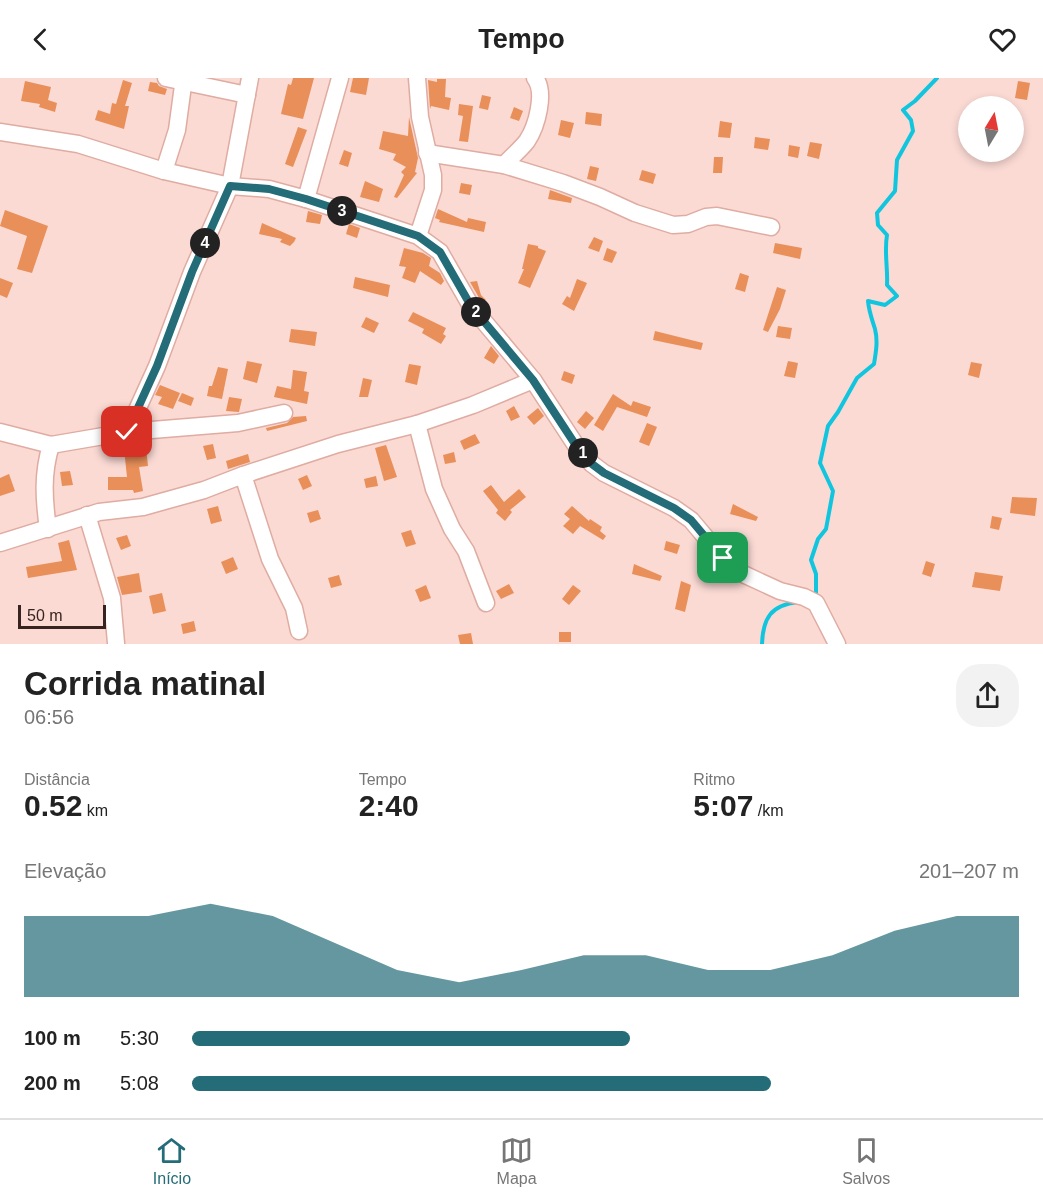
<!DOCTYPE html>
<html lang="pt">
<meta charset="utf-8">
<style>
:root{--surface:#fff;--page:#f2f2f2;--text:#222;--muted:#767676;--line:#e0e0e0;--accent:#246c78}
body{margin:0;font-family:Helvetica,sans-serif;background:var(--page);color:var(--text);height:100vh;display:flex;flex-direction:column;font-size:22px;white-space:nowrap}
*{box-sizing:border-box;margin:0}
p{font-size:20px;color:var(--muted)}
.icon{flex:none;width:33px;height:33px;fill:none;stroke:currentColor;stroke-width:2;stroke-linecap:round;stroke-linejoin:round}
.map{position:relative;height:566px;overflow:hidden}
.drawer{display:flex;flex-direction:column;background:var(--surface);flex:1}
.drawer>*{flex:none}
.needle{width:39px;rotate:10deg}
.tools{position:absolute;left:958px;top:18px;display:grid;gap:12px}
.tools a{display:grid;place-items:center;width:66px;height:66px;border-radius:50%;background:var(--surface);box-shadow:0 3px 9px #0003;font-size:30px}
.scale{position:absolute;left:18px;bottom:15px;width:88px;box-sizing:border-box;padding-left:6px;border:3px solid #372320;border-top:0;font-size:16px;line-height:21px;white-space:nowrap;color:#372320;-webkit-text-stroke:4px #fbdad4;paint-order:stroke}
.pin{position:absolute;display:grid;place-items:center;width:51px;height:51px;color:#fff;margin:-26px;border-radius:12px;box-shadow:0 3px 9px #0006}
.km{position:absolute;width:30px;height:30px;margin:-15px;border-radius:50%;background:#222;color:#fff;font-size:16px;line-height:30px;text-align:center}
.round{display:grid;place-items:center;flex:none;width:63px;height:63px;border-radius:24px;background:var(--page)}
.headline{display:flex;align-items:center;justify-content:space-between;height:102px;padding:0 24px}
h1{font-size:33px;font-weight:700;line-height:45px}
.metrics{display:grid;grid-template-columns:repeat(3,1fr);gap:9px;height:102px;padding:6px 24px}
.metrics div{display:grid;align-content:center}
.metrics b{font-size:30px;font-weight:700}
.metrics small{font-size:16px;font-weight:400}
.metrics p{font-size:16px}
.chart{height:168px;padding:12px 24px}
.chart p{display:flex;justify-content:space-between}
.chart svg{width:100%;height:108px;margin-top:6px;fill:var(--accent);opacity:.7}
ul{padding:0 24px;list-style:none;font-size:20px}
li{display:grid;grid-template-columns:96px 72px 1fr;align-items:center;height:45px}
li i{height:15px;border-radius:8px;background:var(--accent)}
header{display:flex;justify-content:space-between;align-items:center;height:78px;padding:0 24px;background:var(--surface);font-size:27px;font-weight:700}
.dock{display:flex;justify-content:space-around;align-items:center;height:84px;border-top:2px solid var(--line);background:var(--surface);font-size:16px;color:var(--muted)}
.dock a{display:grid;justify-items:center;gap:3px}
.dock .active{color:var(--accent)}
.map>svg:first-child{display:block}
</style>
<header><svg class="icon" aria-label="back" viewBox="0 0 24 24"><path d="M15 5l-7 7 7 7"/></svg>Tempo<svg class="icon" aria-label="heart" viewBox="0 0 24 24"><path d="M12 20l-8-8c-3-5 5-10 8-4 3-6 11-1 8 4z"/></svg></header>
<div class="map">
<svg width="1043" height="566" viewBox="0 0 1043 566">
<rect width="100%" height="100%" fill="#fbdad4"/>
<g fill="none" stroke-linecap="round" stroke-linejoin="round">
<g stroke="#12c5de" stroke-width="4">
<path d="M812,519L816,515V496L811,482L818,461L826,451L833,413L820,385L828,348L838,334L857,300L874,286C876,274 878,263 875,251C872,241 869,234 868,223L885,227L897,218L887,207C888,190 884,174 887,157L878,147L877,135L895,113L897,82L913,53L911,42L903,32L915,23L937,0"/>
<path d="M762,566C763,540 771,527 798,524"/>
</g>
</g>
<g fill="#e98f59">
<polygon points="293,0 314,0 303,41 281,36 288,6 291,7"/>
<polygon points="353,0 369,0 366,17 350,14"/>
<polygon points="437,1 446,1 445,19 451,20 449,32 431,28 430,31 428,2 437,4"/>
<polygon points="123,2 132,5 125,28 129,28 124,51 95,42 98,32 110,36 112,25 116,26"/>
<polygon points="25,3 51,9 48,22 57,25 55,34 39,29 40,26 21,23"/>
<polygon points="1018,3 1030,5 1027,22 1015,20"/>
<polygon points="150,4 157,5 159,8 167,11 165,17 148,13"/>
<polygon points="482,17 491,19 488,32 479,30"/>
<polygon points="459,26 473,28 468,64 459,63 463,38 458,37"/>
<polygon points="514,29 523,33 519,43 510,40"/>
<polygon points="586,34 602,36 601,48 585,46"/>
<polygon points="409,39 418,80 415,94 417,95 397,120 394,119 404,97 401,94 406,89 393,82 396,76 379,71 383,53 408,58"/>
<polygon points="561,42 574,45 570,60 558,57"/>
<polygon points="720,43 732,45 730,60 718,59"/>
<polygon points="298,49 307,52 293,89 285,86"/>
<polygon points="755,59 770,61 768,72 754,70"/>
<polygon points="810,64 822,66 819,81 807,78"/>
<polygon points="789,67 800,69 798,80 788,78"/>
<polygon points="344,72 352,75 348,89 339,86"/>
<polygon points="714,79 723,79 722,95 713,95"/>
<polygon points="590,88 599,90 596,103 587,101"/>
<polygon points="642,92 656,96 653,106 639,102"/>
<polygon points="365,103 383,111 379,124 360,119"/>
<polygon points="461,105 472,107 470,117 459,115"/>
<polygon points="550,112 572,120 571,125 548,121"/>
<polygon points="438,131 467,144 468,140 486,144 484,154 439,144 440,142 435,140"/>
<polygon points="5,132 48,148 32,195 17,191 27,158 0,148"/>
<polygon points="308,133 322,137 320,146 306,144"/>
<polygon points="262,145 296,160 294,164 290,168 280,164 282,161 259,156"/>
<polygon points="349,146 360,150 357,160 346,156"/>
<polygon points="594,159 603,163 599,174 588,170"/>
<polygon points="775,165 802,170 800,181 773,175"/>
<polygon points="528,166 538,168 538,170 546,173 530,210 518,205 524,191 522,191"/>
<polygon points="404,170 423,175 431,180 429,188 440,195 444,203 441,207 420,193 415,205 402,200 406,189 399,188"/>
<polygon points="607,170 617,174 612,185 603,182"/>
<polygon points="740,195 749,198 745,214 735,211"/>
<polygon points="355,199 390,207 388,219 353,210"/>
<polygon points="0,200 13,205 7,220 0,217"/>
<polygon points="577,201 587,205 574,233 562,226 567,218 570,220"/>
<polygon points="477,203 481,217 486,222 482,225 470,204"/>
<polygon points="777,209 786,212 780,231 768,254 763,252"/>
<polygon points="413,234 446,250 443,256 446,258 441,266 422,255 424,251 408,243"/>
<polygon points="366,239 379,245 374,255 361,249"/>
<polygon points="778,248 792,250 790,261 776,259"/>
<polygon points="291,251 317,254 315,268 289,264"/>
<polygon points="655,253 703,265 701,272 653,262"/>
<polygon points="491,268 499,278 494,286 484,280"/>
<polygon points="247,283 262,286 257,305 243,301"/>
<polygon points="788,283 798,285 795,300 784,298"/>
<polygon points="971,284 982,286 979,300 968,297"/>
<polygon points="409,286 421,288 417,307 405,304"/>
<polygon points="218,289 228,291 222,321 207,318 209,308 212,308"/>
<polygon points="293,292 307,294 304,313 309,314 307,326 274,319 277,308 291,311"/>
<polygon points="564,293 575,297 572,306 561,302"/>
<polygon points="363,300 372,302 368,319 359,319"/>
<polygon points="160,307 180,315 173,331 158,326 162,319 155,317"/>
<polygon points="182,315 194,320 191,328 178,323"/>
<polygon points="613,316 631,328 633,323 651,329 647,339 617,329 603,353 594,347"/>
<polygon points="229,319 242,321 239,334 226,333"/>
<polygon points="514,328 520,339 511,343 506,333"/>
<polygon points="538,330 544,338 534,347 527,339"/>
<polygon points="586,333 594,340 585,351 577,344"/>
<polygon points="306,338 307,343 267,353 266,350 287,345 293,339"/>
<polygon points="647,345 657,349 649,368 639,364"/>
<polygon points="475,356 480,365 464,372 460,363"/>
<polygon points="213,366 216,380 207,382 203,368"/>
<polygon points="386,367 397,399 384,403 375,370"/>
<polygon points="146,369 148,388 139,389 143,413 134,415 133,412 108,412 108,399 127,399 124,371"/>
<polygon points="454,374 456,384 445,386 443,377"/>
<polygon points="248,376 250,384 228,391 226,383"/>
<polygon points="70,393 73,407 62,408 60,394"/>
<polygon points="9,396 15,413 0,418 0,400"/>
<polygon points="307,397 312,408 303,412 298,401"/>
<polygon points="376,398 378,408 366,410 364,401"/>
<polygon points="491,407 504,424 519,411 526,419 510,432 512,434 505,443 496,435 498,432 483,413"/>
<polygon points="1012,419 1037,420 1035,438 1010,435"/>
<polygon points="733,426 758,439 756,443 730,436"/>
<polygon points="218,428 222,443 211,446 207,431"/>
<polygon points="572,428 589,443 590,441 602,449 600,453 606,458 603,462 580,448 573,456 563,448 570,441 564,436"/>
<polygon points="318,432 321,441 310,445 307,435"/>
<polygon points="992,438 1002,440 999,452 990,450"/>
<polygon points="411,452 416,466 406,469 401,455"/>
<polygon points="127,457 131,468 121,472 116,460"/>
<polygon points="69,462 77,492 28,500 26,489 62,483 58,465"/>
<polygon points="666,463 680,467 677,476 664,472"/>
<polygon points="233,479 238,491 226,496 221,484"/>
<polygon points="926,483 935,486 931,499 922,496"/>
<polygon points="634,486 662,498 660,503 632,496"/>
<polygon points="975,494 1003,498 1000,513 972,509"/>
<polygon points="139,495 142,514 122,517 117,499"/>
<polygon points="339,497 342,507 331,510 328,500"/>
<polygon points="681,503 691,507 685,534 675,531"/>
<polygon points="509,506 514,515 501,521 496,513"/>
<polygon points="426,507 431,520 420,524 415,512"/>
<polygon points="573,507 581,513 569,527 562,521"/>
<polygon points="162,515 166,533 153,536 149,518"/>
<polygon points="194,543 196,553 183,556 181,546"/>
<rect x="559" y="554" width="12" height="10"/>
<polygon points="471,555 473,566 460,566 458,557"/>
</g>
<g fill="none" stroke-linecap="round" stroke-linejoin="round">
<defs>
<g id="minor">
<polyline points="166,0 247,17"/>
<polyline points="417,0 420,39 433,97 433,112 418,158"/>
<polyline points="0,54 78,66 164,93 230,108 269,111 306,121 418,158 440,174 471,228 533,302 575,366 592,386 604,395 674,430 691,442 723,480 741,495 780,513 804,519 816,525 837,566"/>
<polyline points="427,75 504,87 563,105 600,119 635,135 673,147 688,146 706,139 717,138 771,149"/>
<path d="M504,87C511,79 521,71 527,63C537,48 546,14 535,0"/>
<polyline points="164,93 177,52 184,0"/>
<polyline points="306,121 340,0"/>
<polyline points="417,346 434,411 452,451 466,473 486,525"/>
<polyline points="0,354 51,367 127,354 238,345 284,335"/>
<polyline points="127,354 157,288 192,194 230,108 250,0"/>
<polyline points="243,397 270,481 294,530 299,553"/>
<polyline points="87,437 112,520 116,565"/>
<path d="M48,451C44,422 42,396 51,367"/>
<polyline points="0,465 99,434 143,429 204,412 243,397 338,366 417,346 473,327 533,302"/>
</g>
</defs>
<use href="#minor" stroke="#dfaca2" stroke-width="19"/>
<use href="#minor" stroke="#fff" stroke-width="16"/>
</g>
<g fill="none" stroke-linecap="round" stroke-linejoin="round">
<defs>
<polyline id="route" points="127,354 157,288 192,194 230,108 269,111 306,121 418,158 440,174 471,228 533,302 575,366 592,386 604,395 674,430 691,442 723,480"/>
</defs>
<use href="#route" stroke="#fff" stroke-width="12"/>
<use href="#route" stroke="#246c78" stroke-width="8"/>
</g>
</svg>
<div class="tools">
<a><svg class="needle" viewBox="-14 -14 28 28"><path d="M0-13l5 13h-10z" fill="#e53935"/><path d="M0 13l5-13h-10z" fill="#767676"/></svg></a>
</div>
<div class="scale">50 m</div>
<div class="pin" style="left:723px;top:480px;background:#1e9e55"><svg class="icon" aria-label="arrive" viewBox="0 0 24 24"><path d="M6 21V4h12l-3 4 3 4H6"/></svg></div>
<div class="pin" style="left:127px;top:354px;background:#d93025"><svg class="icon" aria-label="check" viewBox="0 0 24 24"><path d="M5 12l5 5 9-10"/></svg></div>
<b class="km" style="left:583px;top:375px">1</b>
<b class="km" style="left:476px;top:234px">2</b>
<b class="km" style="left:342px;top:133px">3</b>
<b class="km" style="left:205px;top:165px">4</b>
</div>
<section class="drawer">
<div class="headline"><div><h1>Corrida matinal</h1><p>06:56</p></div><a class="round"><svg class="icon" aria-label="share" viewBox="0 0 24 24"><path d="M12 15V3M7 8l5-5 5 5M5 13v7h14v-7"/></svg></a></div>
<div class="metrics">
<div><p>Distância</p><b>0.52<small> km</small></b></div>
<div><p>Tempo</p><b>2:40</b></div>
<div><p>Ritmo</p><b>5:07<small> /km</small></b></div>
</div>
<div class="chart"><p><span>Elevação</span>201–207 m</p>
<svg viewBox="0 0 160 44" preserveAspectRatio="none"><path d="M0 44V11L10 11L20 11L30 6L40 11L50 22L60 33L70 38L80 33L90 27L100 27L110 33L120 33L130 27L140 17L150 11L160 11V44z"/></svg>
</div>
<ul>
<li><b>100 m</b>5:30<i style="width:53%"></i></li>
<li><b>200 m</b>5:08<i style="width:70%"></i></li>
</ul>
</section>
<nav class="dock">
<a class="active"><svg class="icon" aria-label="home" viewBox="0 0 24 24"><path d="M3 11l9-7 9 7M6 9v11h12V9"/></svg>Início</a>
<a><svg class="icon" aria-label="map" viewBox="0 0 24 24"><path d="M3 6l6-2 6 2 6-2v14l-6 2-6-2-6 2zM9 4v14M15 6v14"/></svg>Mapa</a>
<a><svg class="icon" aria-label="saved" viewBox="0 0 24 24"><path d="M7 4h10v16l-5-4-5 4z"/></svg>Salvos</a>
</nav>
